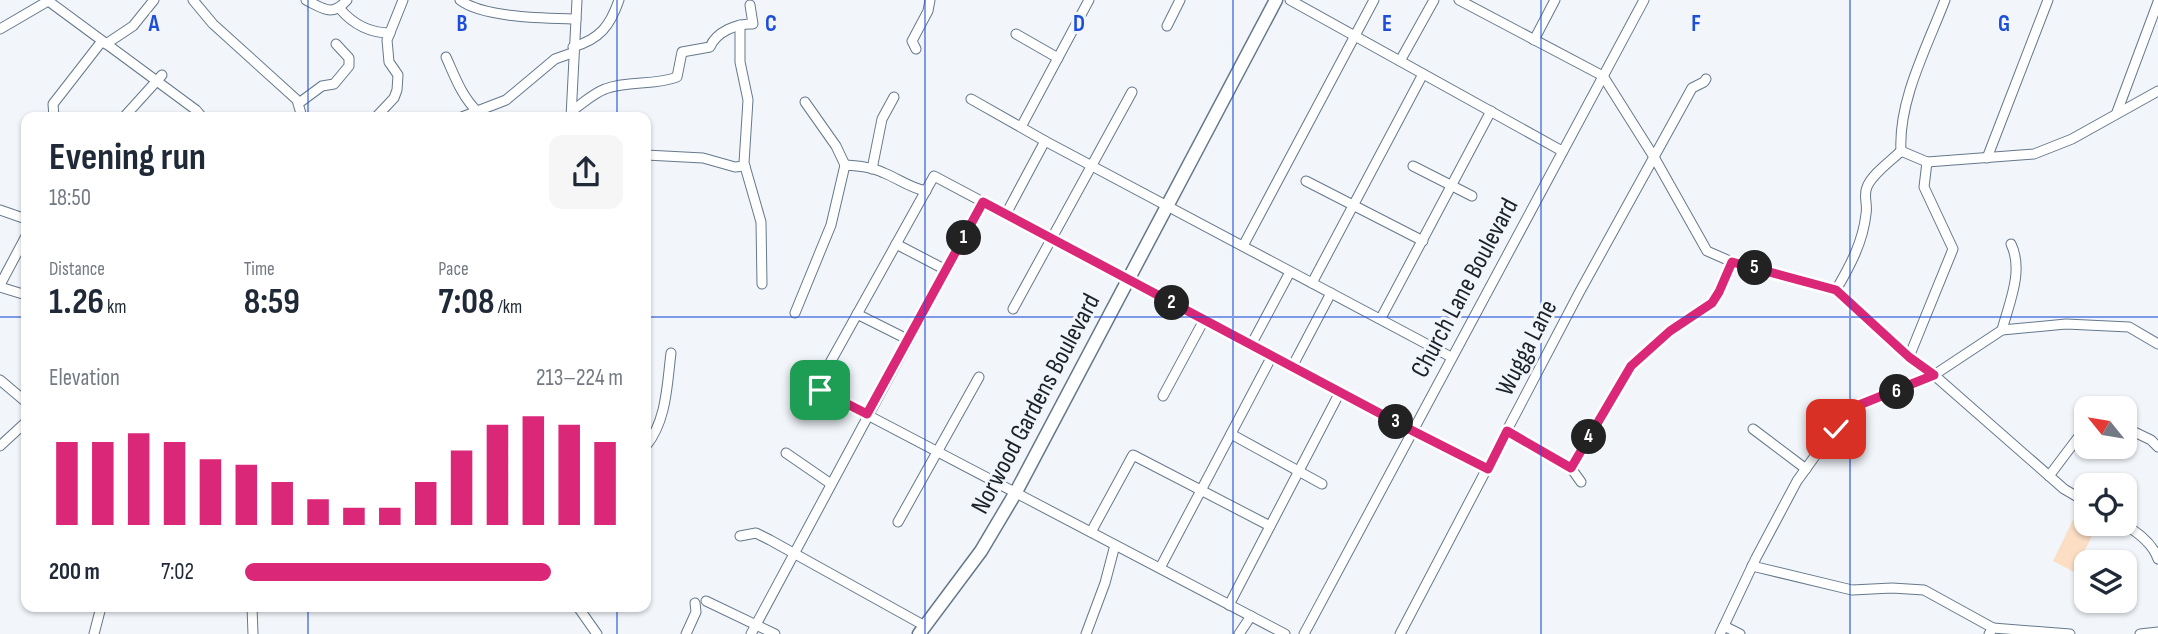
<!DOCTYPE html>
<meta charset="utf-8">
<style>
:root{--surface:#fff;--page:#f6f6f7;--text:#1f2937;--muted:#747a83;--accent:#db2777}
body{margin:0;font-family:"Sofia Sans Condensed",sans-serif;background:var(--page);color:var(--text);height:100vh;display:flex;flex-direction:column;font-size:26px;white-space:nowrap}
*{box-sizing:border-box;margin:0}
p{font-size:23px;color:var(--muted)}
.icon{flex:none;width:38px;height:38px;fill:none;stroke:currentColor;stroke-width:2;stroke-linecap:round;stroke-linejoin:round}
.map{position:relative;flex:1;overflow:hidden}
.details{position:absolute;left:21px;top:112px;width:630px;height:500px;display:flex;flex-direction:column;background:var(--surface);border-radius:14px;box-shadow:0 2px 5px #0004}
.details>*{flex:none}
.needle{width:46px;rotate:300deg}
.tools{position:absolute;left:2074px;top:396px;display:grid;gap:14px}
.tools a{display:grid;place-items:center;width:63px;height:63px;border-radius:14px;background:var(--surface);box-shadow:0 2px 5px #0004;font-size:35px}
.pin{position:absolute;display:grid;place-items:center;width:60px;height:60px;color:#fff;margin:-30px;border-radius:14px;box-shadow:0 4px 10px #0006}
.km{position:absolute;width:35px;height:35px;margin:-18px;border-radius:50%;background:#222;color:#fff;font-size:19px;line-height:35px;text-align:center}
.round{display:grid;place-items:center;flex:none;width:74px;height:74px;border-radius:14px;background:var(--page)}
.summary{display:flex;align-items:center;justify-content:space-between;height:119px;padding:0 28px}
h1{font-size:38px;font-weight:700;line-height:52px}
.figures{display:grid;grid-template-columns:repeat(3,1fr);gap:10px;height:119px;padding:7px 28px}
.figures div{display:grid;align-content:center}
.figures b{font-size:35px;font-weight:700}
.figures small{font-size:19px;font-weight:400}
.figures p{font-size:19px}
.chart{height:196px;padding:14px 28px}
.chart p{display:flex;justify-content:space-between}
.chart svg{width:100%;height:126px;margin-top:7px;stroke:var(--accent);stroke-width:6}
ul{padding:0 28px;list-style:none;font-size:23px}
li{display:grid;grid-template-columns:112px 84px 1fr;align-items:center;height:52px}
li i{height:18px;border-radius:9px;background:var(--accent)}
.map>svg:first-child{display:block}
</style>
<div class="map">
<svg width="2158" height="634" viewBox="0 0 2158 634">
<rect width="100%" height="100%" fill="#f2f6fb"/>
<polygon fill="#fbdec4" points="2073,520 2095,530 2074,572 2053,561"/>
<g fill="none" stroke-linecap="round" stroke-linejoin="round">
<defs>
<g id="street">
<polyline points="47,0 196,110 202,117"/>
<polyline points="193,0 213,24 297,100 302,117"/>
<path d="M306,0C324,9 332,17 347,0"/>
<path d="M460,0C483,18 546,18 576,19"/>
<polyline points="1290,0 1562,151"/>
<polyline points="1459,0 1603,76 1654,157 1707,251 1732,262 1836,290 1909,357 1934,375 2064,489 2086,502"/>
<path d="M340,9C353,24 370,33 390,33"/>
<polyline points="740,25 740,62 748,100 744,163 761,222 762,284"/>
<polyline points="1167,26 1180,0"/>
<polyline points="0,29 48,1"/>
<polyline points="1016,34 1058,58"/>
<polyline points="1534,40 1555,0"/>
<polyline points="106,44 133,26 154,0"/>
<path d="M573,47C600,39 610,26 619,0"/>
<polyline points="916,49 912,41 928,11 930,0"/>
<path d="M446,57C455,77 462,97 478,112"/>
<polyline points="1400,61 1434,0"/>
<polyline points="971,99 1045,141 1451,357"/>
<polyline points="805,102 836,146 845,165"/>
<polyline points="299,103 322,86 334,84 349,66 349,58 336,44"/>
<path d="M573,110C583,103 594,93 605,89C628,80 654,86 677,77L682,52L710,47C716,32 737,23 753,24L750,5"/>
<polyline points="2117,112 2158,2"/>
<polyline points="54,117 53,104 102,41"/>
<polyline points="124,117 162,75"/>
<polyline points="376,117 394,98 397,90 398,75 389,62 387,40 403,0"/>
<polyline points="462,117 506,100 555,59 572,53"/>
<polyline points="571,117 577,0"/>
<polyline points="1021,127 1089,0"/>
<polyline points="1901,151 1927,162 2034,154 2072,139 2158,91"/>
<path d="M1901,151C1898,101 1927,47 1945,0"/>
<polyline points="646,155 703,158 735,167 745,166"/>
<polyline points="1987,158 2048,0"/>
<polyline points="1413,166 1472,196"/>
<polyline points="872,169 882,119 894,97"/>
<polyline points="1306,181 1423,241"/>
<polyline points="0,210 26,219"/>
<polyline points="1006,214 1045,141"/>
<polyline points="896,244 946,270"/>
<polyline points="1243,246 1374,0"/>
<polyline points="1312,283 1423,74"/>
<polyline points="0,285 26,236"/>
<polyline points="0,287 26,295"/>
<path d="M1836,290C1850,266 1863,242 1866,214C1868,204 1863,196 1867,187C1872,174 1891,161 1901,151"/>
<polyline points="1013,309 1132,92"/>
<path d="M795,313L831,225L845,165C858,166 872,167 884,173C899,179 910,188 926,191"/>
<polyline points="857,314 907,339"/>
<polyline points="1381,318 1491,111"/>
<path d="M2002,330C2009,303 2024,271 2011,244"/>
<polyline points="1251,345 1290,272"/>
<polyline points="1909,357 1953,249 1924,187 1927,162"/>
<polyline points="1292,367 1331,293"/>
<polyline points="0,380 26,402"/>
<polyline points="1163,396 1204,320"/>
<polyline points="2124,427 2151,440 2158,447"/>
<polyline points="1753,429 1806,469"/>
<polyline points="1507,431 1571,468 1581,482"/>
<polyline points="1231,434 1322,484"/>
<polyline points="0,446 26,422"/>
<path d="M646,446C667,420 667,384 671,353"/>
<polyline points="786,453 831,484"/>
<polyline points="1571,468 1631,366 1670,331 1712,303 1719,292 1732,262"/>
<polyline points="2049,476 2086,427"/>
<polyline points="898,522 979,377"/>
<path d="M2122,523C2136,531 2153,544 2158,559"/>
<polyline points="1091,532 1133,455 1270,526"/>
<polyline points="740,536 756,533 770,540 925,626"/>
<polyline points="1752,566 1852,590 1892,588 1924,590 1993,628"/>
<polyline points="1160,568 1272,356"/>
<polyline points="706,601 775,634"/>
<polyline points="1229,605 1340,392"/>
<polyline points="252,607 253,634"/>
<polyline points="578,607 597,634"/>
<polyline points="1724,626 1740,634"/>
<polyline points="94,634 101,607"/>
<polyline points="686,634 696,612 695,603"/>
<polyline points="751,634 983,202"/>
<polyline points="1086,634 1105,583 1115,545"/>
<polyline points="1239,634 1251,616"/>
<polyline points="1285,634 816,388 934,176 1413,431 1488,469"/>
<polyline points="1304,634 1644,0"/>
<polyline points="1400,634 1579,293 1654,157 1692,88 1704,82 1706,79"/>
<polyline points="1720,634 1756,558 1797,481 1849,409 1934,375 2002,330 2066,324 2129,327 2158,344"/>
<polyline points="1989,634 1993,628 2070,634"/>
<polyline points="2140,634 2158,632"/>
</g>
<polyline id="secondary" points="919,634 981,551 1016,492 1276,0"/>
</defs>
<use href="#street" stroke="#65788b" stroke-width="11"/>
<use href="#secondary" stroke="#65788b" stroke-width="15"/>
<use href="#street" stroke="#fff" stroke-width="9"/>
<use href="#secondary" stroke="#fff" stroke-width="12"/>
</g>
<g fill="none" stroke-linecap="round" stroke-linejoin="round">
<defs>
<polyline id="route" points="820,390 867,414 983,202 1413,431 1488,469 1507,431 1571,468 1631,366 1670,331 1712,303 1719,292 1732,262 1836,290 1909,357 1934,375 1849,409 1836,429"/>
</defs>
<use href="#route" stroke="#fff" stroke-width="14"/>
<use href="#route" stroke="#db2777" stroke-width="9"/>
</g>
<path fill="none" stroke="#1d4ed8" stroke-width="2" stroke-opacity="0.55" d="M308,0V117M617,0V117M925,0V634M1233,0V634M1541,0V634M1850,0V634M0,317H26M646,317H2158M308,607V634M617,607V634"/>
<g text-anchor="middle" dominant-baseline="central" stroke-width="6" stroke-linejoin="round" paint-order="stroke">
<g font-size="26" fill="#192129" stroke="#f2f6fb">
<text transform="translate(1465 288) rotate(-62)">Church Lane Boulevard</text>
<text transform="translate(1527 348) rotate(-63)">Wugga Lane</text>
<text transform="translate(1036 404) rotate(-62)">Norwood Gardens Boulevard</text>
</g>
</g>
<g font-size="23" text-anchor="middle" font-weight="bold" fill="#1d4ed8" stroke="#f2f6fb" stroke-width="6" stroke-linejoin="round" paint-order="stroke">
<text x="154" y="31">A</text>
<text x="462" y="31">B</text>
<text x="771" y="31">C</text>
<text x="1079" y="31">D</text>
<text x="1387" y="31">E</text>
<text x="1696" y="31">F</text>
<text x="2004" y="31">G</text>
</g>
</svg>
<div class="tools">
<a><svg class="needle" viewBox="-14 -14 28 28"><path d="M0-13l5 13h-10z" fill="#e53935"/><path d="M0 13l5-13h-10z" fill="#747a83"/></svg></a>
<a><svg class="icon" aria-label="locate" viewBox="0 0 24 24"><circle cx="12" cy="12" r="6"/><path d="M12 2v4M12 18v4M2 12h4M18 12h4"/></svg></a>
<a><svg class="icon" aria-label="layers" viewBox="0 0 24 24"><path d="M12 4l9 5-9 5-9-5zM3 14l9 5 9-5"/></svg></a>
</div>
<div class="pin" style="left:820px;top:390px;background:#1e9e55"><svg class="icon" aria-label="arrive" viewBox="0 0 24 24"><path d="M6 21V4h12l-3 4 3 4H6"/></svg></div>
<div class="pin" style="left:1836px;top:429px;background:#d93025"><svg class="icon" aria-label="check" viewBox="0 0 24 24"><path d="M5 12l5 5 9-10"/></svg></div>
<b class="km" style="left:964px;top:238px">1</b>
<b class="km" style="left:1172px;top:303px">2</b>
<b class="km" style="left:1396px;top:422px">3</b>
<b class="km" style="left:1589px;top:437px">4</b>
<b class="km" style="left:1755px;top:268px">5</b>
<b class="km" style="left:1897px;top:392px">6</b>
<section class="details">
<div class="summary"><div><h1>Evening run</h1><p>18:50</p></div><a class="round"><svg class="icon" aria-label="share" viewBox="0 0 24 24"><path d="M12 15V3M7 8l5-5 5 5M5 13v7h14v-7"/></svg></a></div>
<div class="figures">
<div><p>Distance</p><b>1.26<small> km</small></b></div>
<div><p>Time</p><b>8:59</b></div>
<div><p>Pace</p><b>7:08<small> /km</small></b></div>
</div>
<div class="chart"><p><span>Elevation</span>213–224 m</p>
<svg viewBox="0 0 160 44" preserveAspectRatio="none"><path d="M5 44V15M15 44V15M25 44V12M35 44V15M45 44V21M55 44V23M65 44V29M75 44V35M85 44V38M95 44V38M105 44V29M115 44V18M125 44V9M135 44V6M145 44V9M155 44V15"/></svg>
</div>
<ul>
<li><b>200 m</b>7:02<i style="width:81%"></i></li>
</ul>
</section>
</div>
